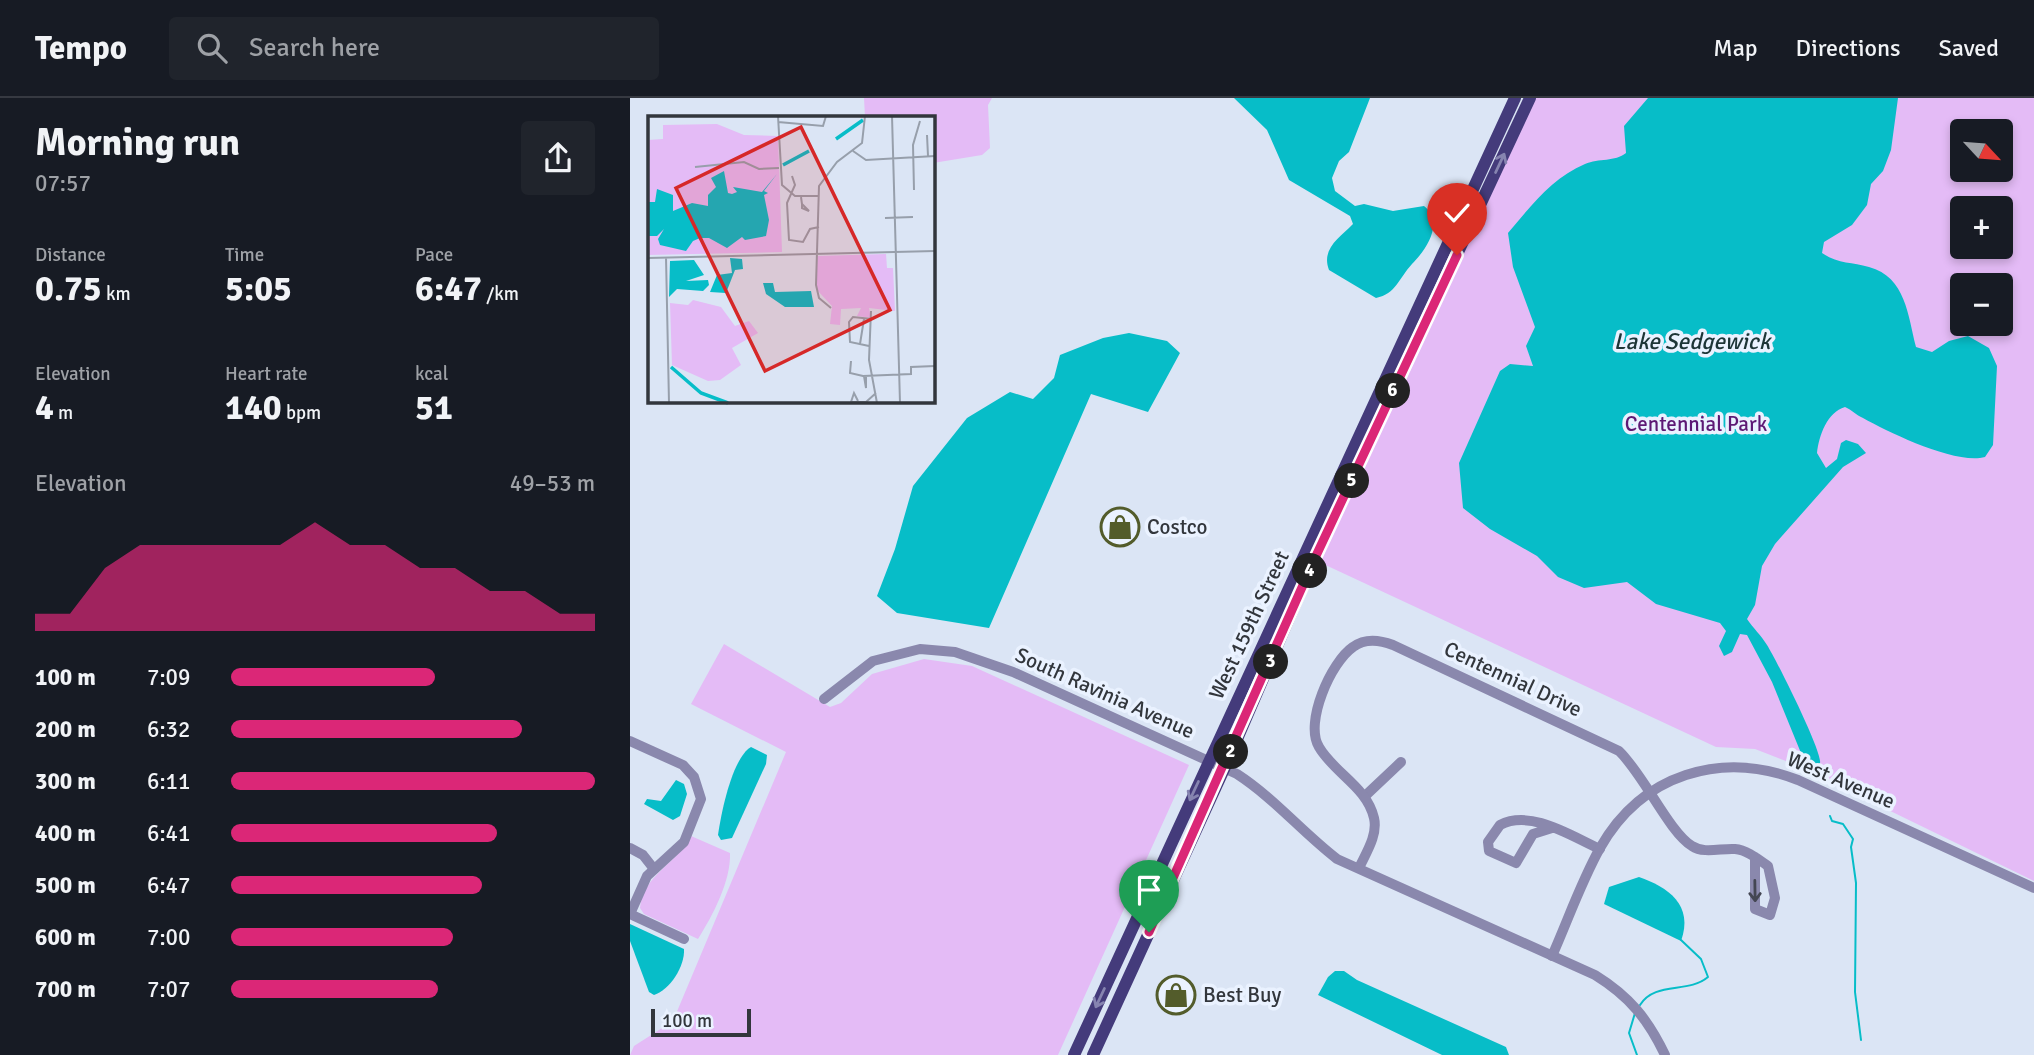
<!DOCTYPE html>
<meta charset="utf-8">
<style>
:root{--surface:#171b24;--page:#20242c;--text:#f1f3f6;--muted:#9ea1a6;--line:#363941;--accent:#db2777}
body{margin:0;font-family:Signika,sans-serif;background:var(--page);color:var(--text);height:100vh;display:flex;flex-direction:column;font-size:26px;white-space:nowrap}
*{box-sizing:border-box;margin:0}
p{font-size:23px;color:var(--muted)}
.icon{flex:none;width:38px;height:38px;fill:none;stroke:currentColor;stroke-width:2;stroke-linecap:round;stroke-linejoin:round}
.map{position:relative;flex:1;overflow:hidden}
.panel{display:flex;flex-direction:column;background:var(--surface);width:630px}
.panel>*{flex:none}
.needle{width:46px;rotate:116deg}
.tools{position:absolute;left:1320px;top:21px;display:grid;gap:14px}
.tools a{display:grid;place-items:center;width:63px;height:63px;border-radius:7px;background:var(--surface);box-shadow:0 4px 10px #0003;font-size:35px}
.scale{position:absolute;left:21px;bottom:18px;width:100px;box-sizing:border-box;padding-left:7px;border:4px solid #32363c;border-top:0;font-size:19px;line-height:24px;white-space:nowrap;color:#32363c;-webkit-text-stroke:5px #eaf2ff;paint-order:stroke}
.pin{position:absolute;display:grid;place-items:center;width:60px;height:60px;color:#fff;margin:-72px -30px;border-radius:50% 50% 50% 0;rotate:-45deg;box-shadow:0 0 7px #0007}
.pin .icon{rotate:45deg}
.km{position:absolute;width:35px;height:35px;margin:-18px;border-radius:50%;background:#222;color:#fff;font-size:19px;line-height:35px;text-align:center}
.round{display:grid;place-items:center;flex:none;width:74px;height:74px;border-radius:7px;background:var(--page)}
.headline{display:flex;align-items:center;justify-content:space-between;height:119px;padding:0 35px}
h1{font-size:38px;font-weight:800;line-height:52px}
.figures{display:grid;grid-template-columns:repeat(3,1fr);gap:10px;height:119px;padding:7px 35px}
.figures div{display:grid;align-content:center}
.figures b{font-size:35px;font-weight:800}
.figures small{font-size:19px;font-weight:400}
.figures p{font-size:19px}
.chart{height:196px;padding:14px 35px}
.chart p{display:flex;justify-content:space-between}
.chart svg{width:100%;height:126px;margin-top:7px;fill:var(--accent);opacity:.7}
ul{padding:0 35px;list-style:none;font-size:23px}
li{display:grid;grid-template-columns:112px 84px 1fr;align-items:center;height:52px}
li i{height:18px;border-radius:9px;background:var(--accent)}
header{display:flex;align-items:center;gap:42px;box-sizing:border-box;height:98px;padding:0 35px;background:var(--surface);border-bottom:2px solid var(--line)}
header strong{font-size:33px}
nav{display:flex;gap:38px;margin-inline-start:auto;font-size:24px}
.search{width:490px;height:63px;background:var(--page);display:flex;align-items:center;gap:18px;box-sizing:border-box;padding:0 24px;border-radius:7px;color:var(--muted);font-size:26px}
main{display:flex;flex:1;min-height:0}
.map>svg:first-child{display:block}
</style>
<header>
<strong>Tempo</strong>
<div class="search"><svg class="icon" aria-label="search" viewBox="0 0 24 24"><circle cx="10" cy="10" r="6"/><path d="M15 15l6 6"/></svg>Search here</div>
<nav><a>Map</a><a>Directions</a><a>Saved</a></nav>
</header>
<main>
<section class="panel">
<div class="headline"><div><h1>Morning run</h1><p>07:57</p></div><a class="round"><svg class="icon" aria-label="share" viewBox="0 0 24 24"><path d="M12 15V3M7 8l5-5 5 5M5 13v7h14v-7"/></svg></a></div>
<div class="figures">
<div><p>Distance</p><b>0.75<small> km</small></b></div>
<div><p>Time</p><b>5:05</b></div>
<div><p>Pace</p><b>6:47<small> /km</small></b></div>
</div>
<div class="figures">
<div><p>Elevation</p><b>4<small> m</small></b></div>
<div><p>Heart rate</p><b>140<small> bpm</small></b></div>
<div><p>kcal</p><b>51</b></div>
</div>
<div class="chart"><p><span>Elevation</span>49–53 m</p>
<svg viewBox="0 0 160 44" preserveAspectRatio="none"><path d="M0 44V38L10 38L20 22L30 14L40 14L50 14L60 14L70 14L80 6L90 14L100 14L110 22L120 22L130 30L140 30L150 38L160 38V44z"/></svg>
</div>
<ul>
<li><b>100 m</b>7:09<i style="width:56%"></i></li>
<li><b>200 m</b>6:32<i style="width:80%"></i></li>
<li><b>300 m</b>6:11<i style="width:100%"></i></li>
<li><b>400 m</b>6:41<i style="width:73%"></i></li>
<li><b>500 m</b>6:47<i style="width:69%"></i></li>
<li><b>600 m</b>7:00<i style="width:61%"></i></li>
<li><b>700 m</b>7:07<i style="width:57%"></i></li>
</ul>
</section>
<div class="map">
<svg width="1404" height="957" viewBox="0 0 1404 957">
<rect width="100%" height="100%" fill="#dbe5f5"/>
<g fill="#e4bbf6" fill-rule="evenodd">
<polygon points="234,0 362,0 358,7 360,50 352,57 303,65 303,19 235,19"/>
<path d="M905,0H1404V783L1166,667L1125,651L1086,649L689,464ZM1332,33H1370V72H1332ZM1332,110H1370V149H1332ZM1332,187H1370V226H1332Z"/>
<polygon points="94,546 200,609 211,605 242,576 294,561 342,568 559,667 428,957 0,957 4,948 43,923 156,654 61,606"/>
<path d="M61,738L100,755C101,783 83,817 68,841L14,816L10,810C13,777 48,765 61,738Z"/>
</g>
<g fill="#07bdc8">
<path d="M604,0H740L719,54L709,63L702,80L705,93L725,108L734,106L763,113L794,108C815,124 796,152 782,166C769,180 766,196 746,200L699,172C691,151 709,140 723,126L720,118L659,82L637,32Z"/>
<path d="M1018,0H1268L1261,52L1253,73L1241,86L1237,107L1222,127L1194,144L1192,155C1208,166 1222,164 1239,169C1276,179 1278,218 1286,249L1302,254L1319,243L1338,238L1359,250L1367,268L1363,347L1355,359C1326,367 1260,335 1233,320C1226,317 1222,312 1215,309C1197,314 1189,338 1187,355L1196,370L1207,361L1211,345L1216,342L1228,346L1236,355L1213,369L1145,446L1132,468L1125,507L1117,521C1123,530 1131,537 1137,547C1146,561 1193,655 1190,665L1185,669L1173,660L1142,584L1117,537L1110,536L1102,554L1094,558L1089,548L1096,533L1090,525L1026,506L997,484L954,490L928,479L907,458L860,431L833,410L829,365L870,273L880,266L903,268L896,248L905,229L883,169L878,135C900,109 923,79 955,66C969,60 985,64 996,55L994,28Z"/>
<polygon points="499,235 537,243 550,255 518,314 461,296 359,530 267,515 247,498 265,451 283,388 337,320 380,294 403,301 424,280 430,257 473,240"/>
<path d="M121,649L137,657L136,666L102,740L91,742L88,737C91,716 102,660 121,649Z"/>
<polygon points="46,682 54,686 57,696 50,718 43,722 14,706 17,701 31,703"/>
<path d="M1009,779C1038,789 1064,807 1051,843L974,806L979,789Z"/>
<path d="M0,826L54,851C55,868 40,892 24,897L19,894L0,843Z"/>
<polygon points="705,873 714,873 727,882 876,949 879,957 812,957 688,897 698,879"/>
</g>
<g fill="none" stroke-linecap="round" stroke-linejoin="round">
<g stroke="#07bdc8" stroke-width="2">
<polyline points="1200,718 1202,723 1213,726 1223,741 1221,749 1226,785 1225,894 1231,942"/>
<path d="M1010,907C1025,883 1058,896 1078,879L1071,861L1051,842"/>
<polyline points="1005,915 999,935 1007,957"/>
</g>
<g stroke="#8a88ad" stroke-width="10">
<path d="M194,601L243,563L290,551L325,554L383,574L607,676C644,700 672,734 707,761L965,877C999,898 1018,921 1035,957"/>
<polyline points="0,643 53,667 64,679 71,701 54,744 17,778 0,816"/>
<polyline points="735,698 771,664"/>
<path d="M922,730L903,736L886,765L859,753L858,744L870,727C901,711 941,738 970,751"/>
<polyline points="0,750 13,757 24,771"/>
<path d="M729,770C736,755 748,737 744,720C737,689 704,675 689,649C674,625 701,564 723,549C735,540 750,542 763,547L989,653C1014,677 1039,734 1062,748C1074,756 1091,750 1105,751C1117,752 1128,761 1138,768L1145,800L1140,817L1125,811V759"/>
<polyline points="0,816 54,841"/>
<path d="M922,858C938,822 951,784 970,750C1012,676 1091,652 1168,682L1404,790"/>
</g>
<g stroke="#443b7b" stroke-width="12">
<polyline points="444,957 885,0"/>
<polyline points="463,957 595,669 685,460 900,0"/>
</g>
</g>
<defs><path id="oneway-shaft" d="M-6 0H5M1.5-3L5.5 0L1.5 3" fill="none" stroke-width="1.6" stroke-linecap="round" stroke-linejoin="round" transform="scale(1.75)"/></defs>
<g stroke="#8684b0">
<use href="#oneway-shaft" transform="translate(870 65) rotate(-65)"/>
<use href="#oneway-shaft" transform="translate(564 693) rotate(115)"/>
<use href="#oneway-shaft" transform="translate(470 900) rotate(115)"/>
</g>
<use stroke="#444653" href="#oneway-shaft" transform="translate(1125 793) rotate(89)"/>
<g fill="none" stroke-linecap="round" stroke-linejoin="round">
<defs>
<polyline id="route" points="519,834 685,460 827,157"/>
</defs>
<use href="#route" stroke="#fff" stroke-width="14"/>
<use href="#route" stroke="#db2777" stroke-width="9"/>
</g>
<defs>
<symbol id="shop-ring" viewBox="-11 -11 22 22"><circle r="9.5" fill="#eaf2ff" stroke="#535c2b" stroke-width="1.5"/><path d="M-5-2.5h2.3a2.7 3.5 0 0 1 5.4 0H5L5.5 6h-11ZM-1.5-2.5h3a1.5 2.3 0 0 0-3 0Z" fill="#535c2b"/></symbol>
</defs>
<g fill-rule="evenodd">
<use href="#shop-ring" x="468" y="407" width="44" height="44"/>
<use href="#shop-ring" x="524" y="875" width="44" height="44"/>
</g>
<g text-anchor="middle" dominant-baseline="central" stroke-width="7" stroke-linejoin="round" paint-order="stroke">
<g font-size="21" fill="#5d1975" stroke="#eaf2ff">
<text x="1066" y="326">Centennial Park</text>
</g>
<g font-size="21" fill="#32363c" stroke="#eaf2ff" text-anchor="start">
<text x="517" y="429">Costco</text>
<text x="573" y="897">Best Buy</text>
</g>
<g font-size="21" fill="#32363c" stroke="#eaf2ff">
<text transform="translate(619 527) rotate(-65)">West 159th Street</text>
<text transform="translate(883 581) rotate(25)">Centennial Drive</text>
<text transform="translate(475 595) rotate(24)">South Ravinia Avenue</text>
<text transform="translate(1211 682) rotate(23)">West Avenue</text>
</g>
<g font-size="23" font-style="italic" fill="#1d3537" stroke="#eaf2ff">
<text x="1062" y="243">Lake Sedgewick</text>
</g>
</g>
<g transform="translate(18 18)">
<rect width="287" height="287" fill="#dbe5f5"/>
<path d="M69,8L96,19L130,20L134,136L0,139V24L15,23V9ZM238,138L239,152H245L247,195L221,192L223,202L209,200L213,192L193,193L192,209L182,208L184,190L169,174V140ZM45,184L73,191L87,210L101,205L110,217L84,232L93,249L72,264L60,265L24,249L22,187L40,189Z" fill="#e4bbf6"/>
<path d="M76,55L80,77L84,78L89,76L85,71L114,76L129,58L116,75L120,77L116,79L121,104L118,120L97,124L94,121L79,132L61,122H52L45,125L38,135L12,129L10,123L16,113L9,120H0V86H7L9,73L25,79V95L44,87L60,90V79L68,71L63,62ZM82,142L94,143L95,153L87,154L78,177L62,176L69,159L84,157ZM46,144L56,159L38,165L60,164L61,169L55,175L29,173L21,181L22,145ZM115,167H125L127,176L163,175L166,191H137L118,178Z" fill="#07bdc8"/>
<path fill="none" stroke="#07bdc8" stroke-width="3.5" d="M188,23L215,4M135,49L161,35M23,251L53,277L80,287"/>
<path fill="none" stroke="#979fab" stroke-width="2" d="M130,0L134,69L147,80H170M244,0L252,287M130,6L175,10L178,0M279,19L280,40M205,35L218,44L287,40M47,51L96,46L111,53L131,52M144,60L147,69L139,87L141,124L155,126L162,113L171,111M266,74L265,29L272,5M153,81L154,88V92L161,95L154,88M237,102L265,101M18,141L21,287M0,142L287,135M183,192L171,182L168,169L171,70L189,46L214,27L217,0M223,195L221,244L229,287M212,228L216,203M221,230L202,226L201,206L205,201L224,203M203,245L202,257L215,260L263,258V251L287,250M216,260L218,272V261M210,285L206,277L203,286H218L228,277"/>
<path fill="#d62828" fill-opacity="0.15" stroke="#d62828" stroke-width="3.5" d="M153,11L242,194L117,255L28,72Z"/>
<rect width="287" height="287" fill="none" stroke="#32363c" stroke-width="3.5"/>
</g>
</svg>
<div class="tools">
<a><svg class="needle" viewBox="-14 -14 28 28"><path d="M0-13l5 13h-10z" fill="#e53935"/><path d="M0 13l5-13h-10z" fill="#9ea1a6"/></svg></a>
<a>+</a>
<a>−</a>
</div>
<div class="scale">100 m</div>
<div class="pin" style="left:519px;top:834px;background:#1e9e55"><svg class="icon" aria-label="arrive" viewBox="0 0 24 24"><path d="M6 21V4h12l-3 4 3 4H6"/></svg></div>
<div class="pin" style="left:827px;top:157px;background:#d93025"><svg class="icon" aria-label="check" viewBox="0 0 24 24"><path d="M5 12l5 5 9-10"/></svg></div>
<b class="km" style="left:601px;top:654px">2</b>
<b class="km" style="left:641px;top:564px">3</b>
<b class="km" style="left:680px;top:473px">4</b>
<b class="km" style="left:722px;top:383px">5</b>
<b class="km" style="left:763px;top:293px">6</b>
</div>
</main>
